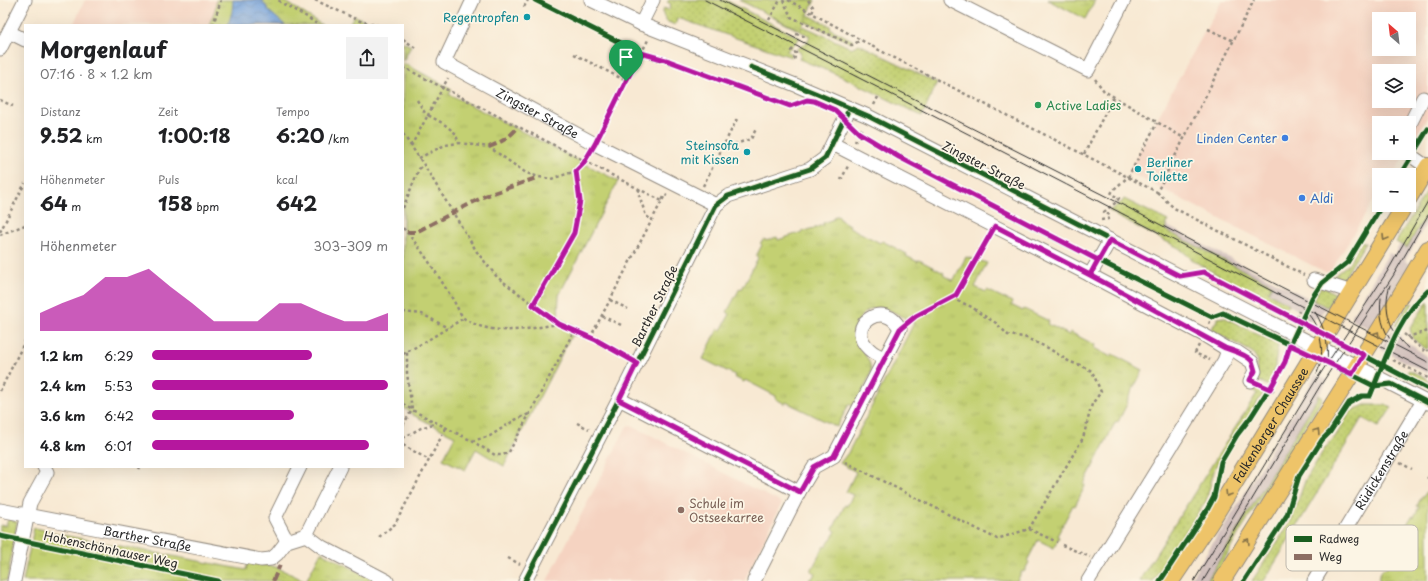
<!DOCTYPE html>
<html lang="de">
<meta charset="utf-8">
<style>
:root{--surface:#fff;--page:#f2f2f2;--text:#202124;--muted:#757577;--accent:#b5179e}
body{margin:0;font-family:"Playpen Sans",sans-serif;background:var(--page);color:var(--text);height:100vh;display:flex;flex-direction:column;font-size:15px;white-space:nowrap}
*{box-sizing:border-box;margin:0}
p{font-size:13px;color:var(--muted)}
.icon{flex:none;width:22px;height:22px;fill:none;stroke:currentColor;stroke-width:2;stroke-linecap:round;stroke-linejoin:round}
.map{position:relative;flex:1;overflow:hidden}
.drawer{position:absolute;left:24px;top:24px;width:380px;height:444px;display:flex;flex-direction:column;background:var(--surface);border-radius:0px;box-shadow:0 4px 16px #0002}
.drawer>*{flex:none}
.needle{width:26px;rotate:332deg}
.fabs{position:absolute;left:1372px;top:12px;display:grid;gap:8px}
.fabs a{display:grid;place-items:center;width:44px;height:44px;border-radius:0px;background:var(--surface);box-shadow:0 4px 16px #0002;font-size:20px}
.pin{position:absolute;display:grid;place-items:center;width:34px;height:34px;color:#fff;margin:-41px -17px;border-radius:50% 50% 50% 0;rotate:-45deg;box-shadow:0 0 4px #0007}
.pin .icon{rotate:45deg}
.round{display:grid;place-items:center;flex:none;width:42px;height:42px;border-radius:0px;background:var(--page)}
.summary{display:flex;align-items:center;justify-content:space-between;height:68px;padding:0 16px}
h1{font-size:22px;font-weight:700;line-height:30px}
.stats{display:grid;grid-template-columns:repeat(3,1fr);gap:6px;height:68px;padding:4px 16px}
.stats div{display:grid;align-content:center}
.stats b{font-size:20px;font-weight:700}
.stats small{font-size:11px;font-weight:400}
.stats p{font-size:11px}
.chart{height:112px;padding:8px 16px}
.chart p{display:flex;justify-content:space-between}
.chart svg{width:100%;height:72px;margin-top:4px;fill:var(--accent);opacity:.7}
ul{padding:0 16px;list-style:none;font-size:13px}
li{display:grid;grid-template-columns:64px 48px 1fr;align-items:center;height:30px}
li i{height:10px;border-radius:5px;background:var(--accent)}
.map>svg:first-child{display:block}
</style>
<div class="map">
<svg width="1428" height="581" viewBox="0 0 1428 581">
<defs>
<pattern id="grass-dots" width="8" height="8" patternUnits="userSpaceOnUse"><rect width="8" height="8" fill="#c3d072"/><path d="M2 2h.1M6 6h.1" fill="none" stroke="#a8b363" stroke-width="1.8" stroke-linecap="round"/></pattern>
<pattern id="park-tufts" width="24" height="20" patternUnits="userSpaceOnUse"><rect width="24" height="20" fill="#c3d072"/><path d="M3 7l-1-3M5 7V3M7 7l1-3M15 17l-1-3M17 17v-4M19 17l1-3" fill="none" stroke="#a8b363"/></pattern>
<pattern id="water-waves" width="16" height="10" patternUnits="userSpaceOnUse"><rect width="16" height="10" fill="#719fda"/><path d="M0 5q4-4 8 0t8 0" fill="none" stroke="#5d82b1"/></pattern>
</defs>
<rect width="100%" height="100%" fill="#fcf5e5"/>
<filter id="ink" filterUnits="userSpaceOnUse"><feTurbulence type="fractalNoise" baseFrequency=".025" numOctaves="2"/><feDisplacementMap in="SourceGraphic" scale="8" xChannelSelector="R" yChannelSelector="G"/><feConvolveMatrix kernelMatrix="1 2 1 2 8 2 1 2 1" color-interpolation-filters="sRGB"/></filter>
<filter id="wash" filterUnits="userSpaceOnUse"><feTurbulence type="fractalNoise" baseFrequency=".012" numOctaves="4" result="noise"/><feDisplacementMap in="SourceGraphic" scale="16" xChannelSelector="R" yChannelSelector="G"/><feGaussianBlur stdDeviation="0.9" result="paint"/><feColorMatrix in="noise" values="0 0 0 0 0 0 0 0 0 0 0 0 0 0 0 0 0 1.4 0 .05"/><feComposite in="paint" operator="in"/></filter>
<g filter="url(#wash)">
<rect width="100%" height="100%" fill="#f8e9d3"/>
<g fill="#f5d3c1" fill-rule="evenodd">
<polygon points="85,0 216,0 217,3 209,25 73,25"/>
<path d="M1222,0H1428V116L1409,148V123H1379V153H1406L1393,175H1379V192L1329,274L1128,172ZM1379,19H1409V49H1379ZM1379,71H1409V101H1379Z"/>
<polygon points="631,425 782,503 744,581 547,581 627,426"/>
</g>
<g fill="#d1c0bc">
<polygon points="1428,211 1428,220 1405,261 1410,264 1375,323 1370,328 1366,327 1353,320 1352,315 1389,253 1394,255 1400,244 1407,248"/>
<polygon points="1167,226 1274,281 1327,307 1318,317 1308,322 1299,311 1268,292 1272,285 1165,230"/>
<polygon points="1395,326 1404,343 1407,342 1428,357 1428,374 1380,349"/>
<polygon points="1315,374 1328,380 1207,581 1189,581 1218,534 1222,531 1308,388"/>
</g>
<g fill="url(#grass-dots)" stroke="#777e4e">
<path d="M669,0H725L800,38L787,51L792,55L791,57L678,18L675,25L666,21C663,16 662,13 664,8L669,10L671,4L667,2Z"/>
<polygon points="781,5 788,19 851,48 859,44 937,83 922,116 843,77 799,59 801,53 796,50 807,42 810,36 774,18"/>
<polygon points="791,6 830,26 831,29 854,41 851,43 792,15"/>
<polygon points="1428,189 1428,211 1407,248 1396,242"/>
<polygon points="1124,199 1168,221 1165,225 1167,226 1165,230 1272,285 1268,292 1289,304 1287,307 1275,305 1235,285 1194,261 1179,248 1116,216 1116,214 1109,211 1122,202"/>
<polygon points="1362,241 1365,243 1341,283 1328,281 1348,264"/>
<polygon points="1321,286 1336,294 1327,307 1313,300"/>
<polygon points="1428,301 1428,348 1427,349 1425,349 1412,338 1410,328"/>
<polygon points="1409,303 1412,303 1413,305 1396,330 1395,326"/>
<polygon points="1224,317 1278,345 1273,379 1269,386 1256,379 1257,359 1252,352 1211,330 1218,318"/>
<polygon points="1409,370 1428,379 1428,386 1407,375 1407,373"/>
<polygon points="1254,384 1265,391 1215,467 1206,501 1153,581 1139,581 1257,393 1252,390"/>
<polygon points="1319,395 1323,398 1239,533 1213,581 1207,581"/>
<polygon points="1365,405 1387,405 1392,407 1379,427 1362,418 1264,581 1252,581 1291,521 1305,481 1325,448 1335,437 1351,411"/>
<polygon points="1338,408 1342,411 1329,432 1325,430"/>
</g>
<g fill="url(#park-tufts)" stroke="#777e4e">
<path d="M216,0H283L322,25H209C212,17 217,8 216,0Z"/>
<polygon points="739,0 815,0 800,30"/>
<polygon points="1048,0 1095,0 1085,19"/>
<polygon points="354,15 372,25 349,25"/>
<polygon points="403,42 411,46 403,61"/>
<polygon points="403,63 452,89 449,94 618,181 559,295 558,318 589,334 586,339 579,335 571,336 504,466 476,449 465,470 443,459 455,436 413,415 403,407"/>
<path d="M836,216L840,217V220L850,225L849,227L880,243L882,241L907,254L906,256L918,262L919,260L944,273L943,275L953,281L966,257L987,263L975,287L986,292L987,290L1012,302L1011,305L1023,311L1024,309L1049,321L1048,324L1069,335L1070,332L1095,345L1094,348L1111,357L1112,354L1143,370L1127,401L1128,402L1118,422L1116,421L1084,484L1085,486L1075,506L1073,505L1057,536L1059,537L1054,548L1038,540L1027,561L1029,562L1024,572L1022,571L1017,581H809L810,578L812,579L815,573L811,571L824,546L826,547L836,531L833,529L845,505L847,506L853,495L846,492L856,472L840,463L848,453L914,323C904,318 894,311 883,308C879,307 875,308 871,309C856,316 853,331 859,345C863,354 871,360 871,370C871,377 858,399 854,407L849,404L837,427L786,402L785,404L776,399V396L745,380L744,382L734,377L735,375L703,359L718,329L721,330L730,314L727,312L740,288L742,289L758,258L756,256L762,245L760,243L765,239L766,241L777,237L778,240L823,225V223L834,219L833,217Z"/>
<polygon points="1428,489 1428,581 1379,581 1380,579 1378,578 1383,568 1385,569 1390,558 1389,556 1393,547 1395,548 1401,537 1403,537 1408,528 1406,526 1412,516 1414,517 1419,507 1417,506 1422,496 1424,496"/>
<polygon points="8,519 17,522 7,581 0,581 0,525 6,526"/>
<polygon points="34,528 51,531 51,533 246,570 248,562 276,567 305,581 23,581"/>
<polygon points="321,552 376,581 306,581"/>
</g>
<polygon fill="url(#water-waves)" stroke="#4e6582" points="233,0 262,0 270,12 285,25 228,25 232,12"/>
</g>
<g filter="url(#ink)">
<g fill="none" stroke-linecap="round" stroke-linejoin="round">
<defs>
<g id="minor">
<path id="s1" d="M473,0L444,62L595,144L716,205"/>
<polyline points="591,0 641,24 798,86 868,116 1428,403"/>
<polyline points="950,0 1088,70 1124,0"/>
<polyline points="641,24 653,0"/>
<polyline points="9,32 25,40"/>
<polyline points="0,49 25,0"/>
<polyline points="1409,126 1423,98"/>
<polyline points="833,144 1090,275 1204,335 1225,348 1237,352 1252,362 1255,371 1250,381"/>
<polyline points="1409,147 1410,155 1427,167"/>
<polyline points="1090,275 1110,240"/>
<polyline points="1314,280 1352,292"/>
<polyline points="619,399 799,492"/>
<path id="s2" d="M0,510L261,560L271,559L277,554L287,541L306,535L340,467"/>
<polyline points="306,535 322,547 387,581"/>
<polyline points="287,541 275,518 300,467"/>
<polyline points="14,581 30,503 47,472 44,467"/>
<polyline points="525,581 619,399 716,205 728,196 810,169 825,158 850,108"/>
<path d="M754,581L799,492L814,467L834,456L900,329C886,298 843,325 869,349C873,353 879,356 885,358"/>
<polyline points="1088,581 1224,361 1227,353 1225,348"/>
<path id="s3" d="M1314,581L1423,401"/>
</g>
<g id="major">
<polyline points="1409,198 1428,166"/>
<path id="s4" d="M1171,581L1210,523L1405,205"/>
<polyline points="1222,581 1388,316 1428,249"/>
</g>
</defs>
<use href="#minor" stroke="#928a7f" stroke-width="15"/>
<use href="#major" stroke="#928a7f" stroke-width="18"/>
<g stroke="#928a7f" stroke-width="2.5" stroke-dasharray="3 3" stroke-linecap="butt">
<polyline points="279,0 280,2 307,17 318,25"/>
<polyline points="315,0 360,21 377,25"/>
<polyline points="783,0 791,17 852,45 861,40"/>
<polyline points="788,0 879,50 1157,192 1254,0"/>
<polyline points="808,0 814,8 812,13"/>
<polyline points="524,7 528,0"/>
<polyline points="769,20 780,0"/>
<polyline points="213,25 221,0"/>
<polyline points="1208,29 1234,41"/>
<polyline points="796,34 807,37"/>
<polyline points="403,39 417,49"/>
<polyline points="793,49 791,51 796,53 794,60"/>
<polyline points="574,54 626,81"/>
<polyline points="403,67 662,201"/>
<polyline points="1095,79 1104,91 1184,138"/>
<polyline points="0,100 13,106"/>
<polyline points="417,100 425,113 428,115 448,78"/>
<polyline points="874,105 878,97"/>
<polyline points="403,134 424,165 477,252 497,277 559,324 596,340 626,357"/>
<polyline points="600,134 648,40"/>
<polyline points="855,142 862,127"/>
<polyline points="411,146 428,115 444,124 455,133 459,143 489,147 526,173 539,177 551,179 576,171 580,201 574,233 533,305"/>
<polyline points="723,146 726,147 751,139 756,129"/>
<polyline points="1084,154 1114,96"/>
<polyline points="419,158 445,145 459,143"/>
<polyline points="576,171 583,164 589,154"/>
<polyline points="841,180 848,166"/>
<polyline points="703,186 737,119"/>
<polyline points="640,189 638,192 646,216 652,220"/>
<polyline points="1157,192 1174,208 1304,275"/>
<polyline points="403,208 419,169 424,165"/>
<path d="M1101,220L1108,219L1110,215L1104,212C1109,207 1116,204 1119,198L1111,194L1113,190L1128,177L1157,123"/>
<path d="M403,228C422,249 437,274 452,298C456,304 460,315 465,319C493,337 528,329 558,324"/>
<polyline points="0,232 25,183"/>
<polyline points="0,235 25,225"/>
<polyline points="956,295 958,301 972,307 981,314 996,323 1008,335 1024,337 1048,348 1070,362 1080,365 1092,371 1101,392 1092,404 1083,438 1029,529"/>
<polyline points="610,300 628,309"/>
<polyline points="403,312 422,314 448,328"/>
<polyline points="602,316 621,325"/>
<polyline points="1296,318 1299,311"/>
<polyline points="910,321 916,316 956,295 989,236"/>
<polyline points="1209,324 1212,317"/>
<polyline points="1404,334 1426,352 1428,350"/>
<polyline points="1407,337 1428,331"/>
<polyline points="590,338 665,195 667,196"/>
<polyline points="1199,345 1195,353 1210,360"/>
<polyline points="403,354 423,343 464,318"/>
<polyline points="1393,360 1428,378"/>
<polyline points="1261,385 1274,391"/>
<polyline points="0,391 25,341"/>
<polyline points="403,404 412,410 472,441 495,455 503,455 509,452 574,331"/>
<polyline points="577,423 589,429"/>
<polyline points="403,425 412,410 407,373 407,352"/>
<polyline points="403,438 421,428 436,423"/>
<polyline points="472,441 490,436 515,420 529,414"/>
<polyline points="403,445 429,460"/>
<polyline points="845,462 997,539 1029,529 1057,542"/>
<polyline points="1400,463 1412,469"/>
<polyline points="139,469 140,467"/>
<polyline points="1427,477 1428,478"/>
<polyline points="0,536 11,539"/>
<polyline points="379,537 395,524 446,428"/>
<polyline points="34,543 218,581"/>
<polyline points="1062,545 1090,557"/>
<polyline points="508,558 520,564"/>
</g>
<use href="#minor" stroke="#fff" stroke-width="13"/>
<use href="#major" stroke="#eec469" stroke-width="16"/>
<g stroke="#2b2b2b" stroke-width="1">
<path d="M705,0C947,121 1186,248 1428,371"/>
<polyline points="720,0 1117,202 1205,248 1428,362"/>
<path d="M1390,285C1382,308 1390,333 1408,348"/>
<path d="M1381,298C1379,314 1382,330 1393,343"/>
<path d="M1302,308C1316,319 1324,341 1321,358C1321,363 1319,368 1317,373"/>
<path d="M1315,312C1325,328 1329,344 1327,363"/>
<polyline points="1194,581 1313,385 1387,272 1428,201"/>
<polyline points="1203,581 1320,386 1393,276 1428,215"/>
</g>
<g stroke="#8d6e63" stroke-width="4" stroke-dasharray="8 4" stroke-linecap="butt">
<path d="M489,147C502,142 510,137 518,127"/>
<polyline points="407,232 416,232 485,196 539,177"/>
<polyline points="273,581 280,565"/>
</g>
<defs>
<g id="cycleway">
<polyline points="535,0 641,53 669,61 790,106 807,100 814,101 835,110 859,133 899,157 1062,242 1212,317 1223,313 1314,356 1374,386 1391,384 1428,403"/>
<polyline points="751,67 815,93 868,116 1180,276 1204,272 1428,389"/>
<polyline points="1400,175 1428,129"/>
<polyline points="0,536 218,581"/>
<polyline points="525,581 619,399 716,205 728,196 810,169 825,158 847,113"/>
<polyline points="1160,581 1207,510 1214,497 1221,462 1237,435 1251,417 1279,373 1285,363 1290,345 1312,298 1322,283 1347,263 1382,205"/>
<path d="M1244,581L1287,515L1299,476L1322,440L1330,432L1349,403L1362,396H1370C1385,360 1398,317 1428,291"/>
</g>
</defs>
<use href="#cycleway" stroke="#fcf5e5" stroke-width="8"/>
<use href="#cycleway" stroke="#1b5e20" stroke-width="5"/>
</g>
<defs><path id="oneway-chevron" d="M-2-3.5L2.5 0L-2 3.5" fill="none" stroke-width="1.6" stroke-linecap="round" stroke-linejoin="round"/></defs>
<g stroke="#837047">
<use href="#oneway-chevron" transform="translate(1385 238) rotate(121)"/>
<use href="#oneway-chevron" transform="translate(1377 334) rotate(-58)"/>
<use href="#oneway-chevron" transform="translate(1317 431) rotate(-58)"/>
<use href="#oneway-chevron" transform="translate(1228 494) rotate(122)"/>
<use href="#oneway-chevron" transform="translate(1247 541) rotate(-58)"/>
</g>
</g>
<g fill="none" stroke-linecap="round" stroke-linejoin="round" filter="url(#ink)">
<defs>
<path id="route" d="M626,81L595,144L583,164L576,171L580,201L574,233L533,305L559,324L596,340L637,363L619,400L800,492L814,467L834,456L900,329L916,316L956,295L995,226L1090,275L1110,240L1180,276L1204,272L1364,355L1352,374L1290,345L1285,362L1270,389L1250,380L1255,371C1254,368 1253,364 1252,361C1246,354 1233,351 1225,348L1090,275L1098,260L899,157L859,133L835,110L814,101L807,100L790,106L669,61L641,53L626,81"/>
</defs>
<use href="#route" stroke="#fff" stroke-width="8"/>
<use href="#route" stroke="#b5179e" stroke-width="5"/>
</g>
<g fill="#0f9aa8" stroke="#fcf5e5" stroke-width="1.5">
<circle cx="527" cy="17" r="4"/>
<circle cx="747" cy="152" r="4"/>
<circle cx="1138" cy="169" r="4"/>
</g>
<circle fill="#2e9e5b" stroke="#fcf5e5" stroke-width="1.5" cx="1038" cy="105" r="4"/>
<g fill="#3f7fe0" stroke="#fcf5e5" stroke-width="1.5">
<circle cx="1285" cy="138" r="4"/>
<circle cx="1302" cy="198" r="4"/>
</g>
<circle fill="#8d6e63" stroke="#fcf5e5" stroke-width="1.5" cx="681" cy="510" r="4"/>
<g text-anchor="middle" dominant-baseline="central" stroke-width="3.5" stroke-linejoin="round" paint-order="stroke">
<g font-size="12" fill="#0d838f" stroke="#fcf5e5" text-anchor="end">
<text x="519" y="17">Regentropfen</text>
<text x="739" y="145">Steinsofa<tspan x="739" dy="14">mit Kissen</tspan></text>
<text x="1146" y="162" text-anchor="start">Berliner<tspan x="1146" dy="14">Toilette</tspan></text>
</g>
<g font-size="12" fill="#27864d" stroke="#fcf5e5" text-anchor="start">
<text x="1046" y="105">Active Ladies</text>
</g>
<g font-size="12" fill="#2b2b2b" stroke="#fcf5e5">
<text stroke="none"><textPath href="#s1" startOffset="175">Zingster Straße</textPath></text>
<text transform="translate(984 165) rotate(27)">Zingster Straße</text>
<text transform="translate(654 306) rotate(-64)">Barther Straße</text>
<text stroke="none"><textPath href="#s4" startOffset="185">Falkenberger Chaussee</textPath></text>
<text stroke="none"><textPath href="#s3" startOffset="130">Rüdickenstraße</textPath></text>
<text stroke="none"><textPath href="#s2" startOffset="150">Barther Straße</textPath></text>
<text transform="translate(111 549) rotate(12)">Hohenschönhauser Weg</text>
</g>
<g font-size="12" fill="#366cbe" stroke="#fcf5e5" text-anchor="end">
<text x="1277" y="138">Linden Center</text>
<text x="1310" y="198" text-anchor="start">Aldi</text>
</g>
<g font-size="12" fill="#785e54" stroke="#fcf5e5" text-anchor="start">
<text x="689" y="503">Schule im<tspan x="689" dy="14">Ostseekarree</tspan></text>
</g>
</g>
<rect x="1286" y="525" width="132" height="46" rx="6" fill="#fcf5e5" stroke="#bdb8ad" stroke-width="1"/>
<rect x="1294" y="536" width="18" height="6" fill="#1b5e20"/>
<rect x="1294" y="554" width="18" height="6" fill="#8d6e63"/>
<g font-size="11" fill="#2b2b2b">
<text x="1319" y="543">Radweg</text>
<text x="1319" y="561">Weg</text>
</g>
</svg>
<div class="fabs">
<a><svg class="needle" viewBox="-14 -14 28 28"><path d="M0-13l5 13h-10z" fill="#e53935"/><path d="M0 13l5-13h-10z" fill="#757577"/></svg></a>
<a><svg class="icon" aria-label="layers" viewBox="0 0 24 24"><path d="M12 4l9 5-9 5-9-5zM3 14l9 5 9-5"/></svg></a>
<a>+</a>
<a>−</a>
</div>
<div class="pin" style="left:626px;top:81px;background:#1e9e55"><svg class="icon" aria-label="arrive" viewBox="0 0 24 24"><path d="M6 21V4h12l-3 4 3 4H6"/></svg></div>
<section class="drawer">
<div class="summary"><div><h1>Morgenlauf</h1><p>07:16 · 8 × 1.2 km</p></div><a class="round"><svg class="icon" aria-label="share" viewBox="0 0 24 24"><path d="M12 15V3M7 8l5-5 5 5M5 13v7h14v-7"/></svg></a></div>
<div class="stats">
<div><p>Distanz</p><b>9.52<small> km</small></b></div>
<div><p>Zeit</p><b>1:00:18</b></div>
<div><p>Tempo</p><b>6:20<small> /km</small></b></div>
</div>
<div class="stats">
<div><p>Höhenmeter</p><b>64<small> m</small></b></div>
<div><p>Puls</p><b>158<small> bpm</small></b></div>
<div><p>kcal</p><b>642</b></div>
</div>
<div class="chart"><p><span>Höhenmeter</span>303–309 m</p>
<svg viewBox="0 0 160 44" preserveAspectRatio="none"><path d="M0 44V33L10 27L20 22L30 11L40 11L50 6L60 17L70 27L80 38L90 38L100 38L110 27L120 27L130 33L140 38L150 38L160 33V44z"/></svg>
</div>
<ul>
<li><b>1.2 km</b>6:29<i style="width:68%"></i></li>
<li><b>2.4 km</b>5:53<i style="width:100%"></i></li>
<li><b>3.6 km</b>6:42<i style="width:60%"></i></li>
<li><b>4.8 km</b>6:01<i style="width:92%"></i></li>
</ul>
</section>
</div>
